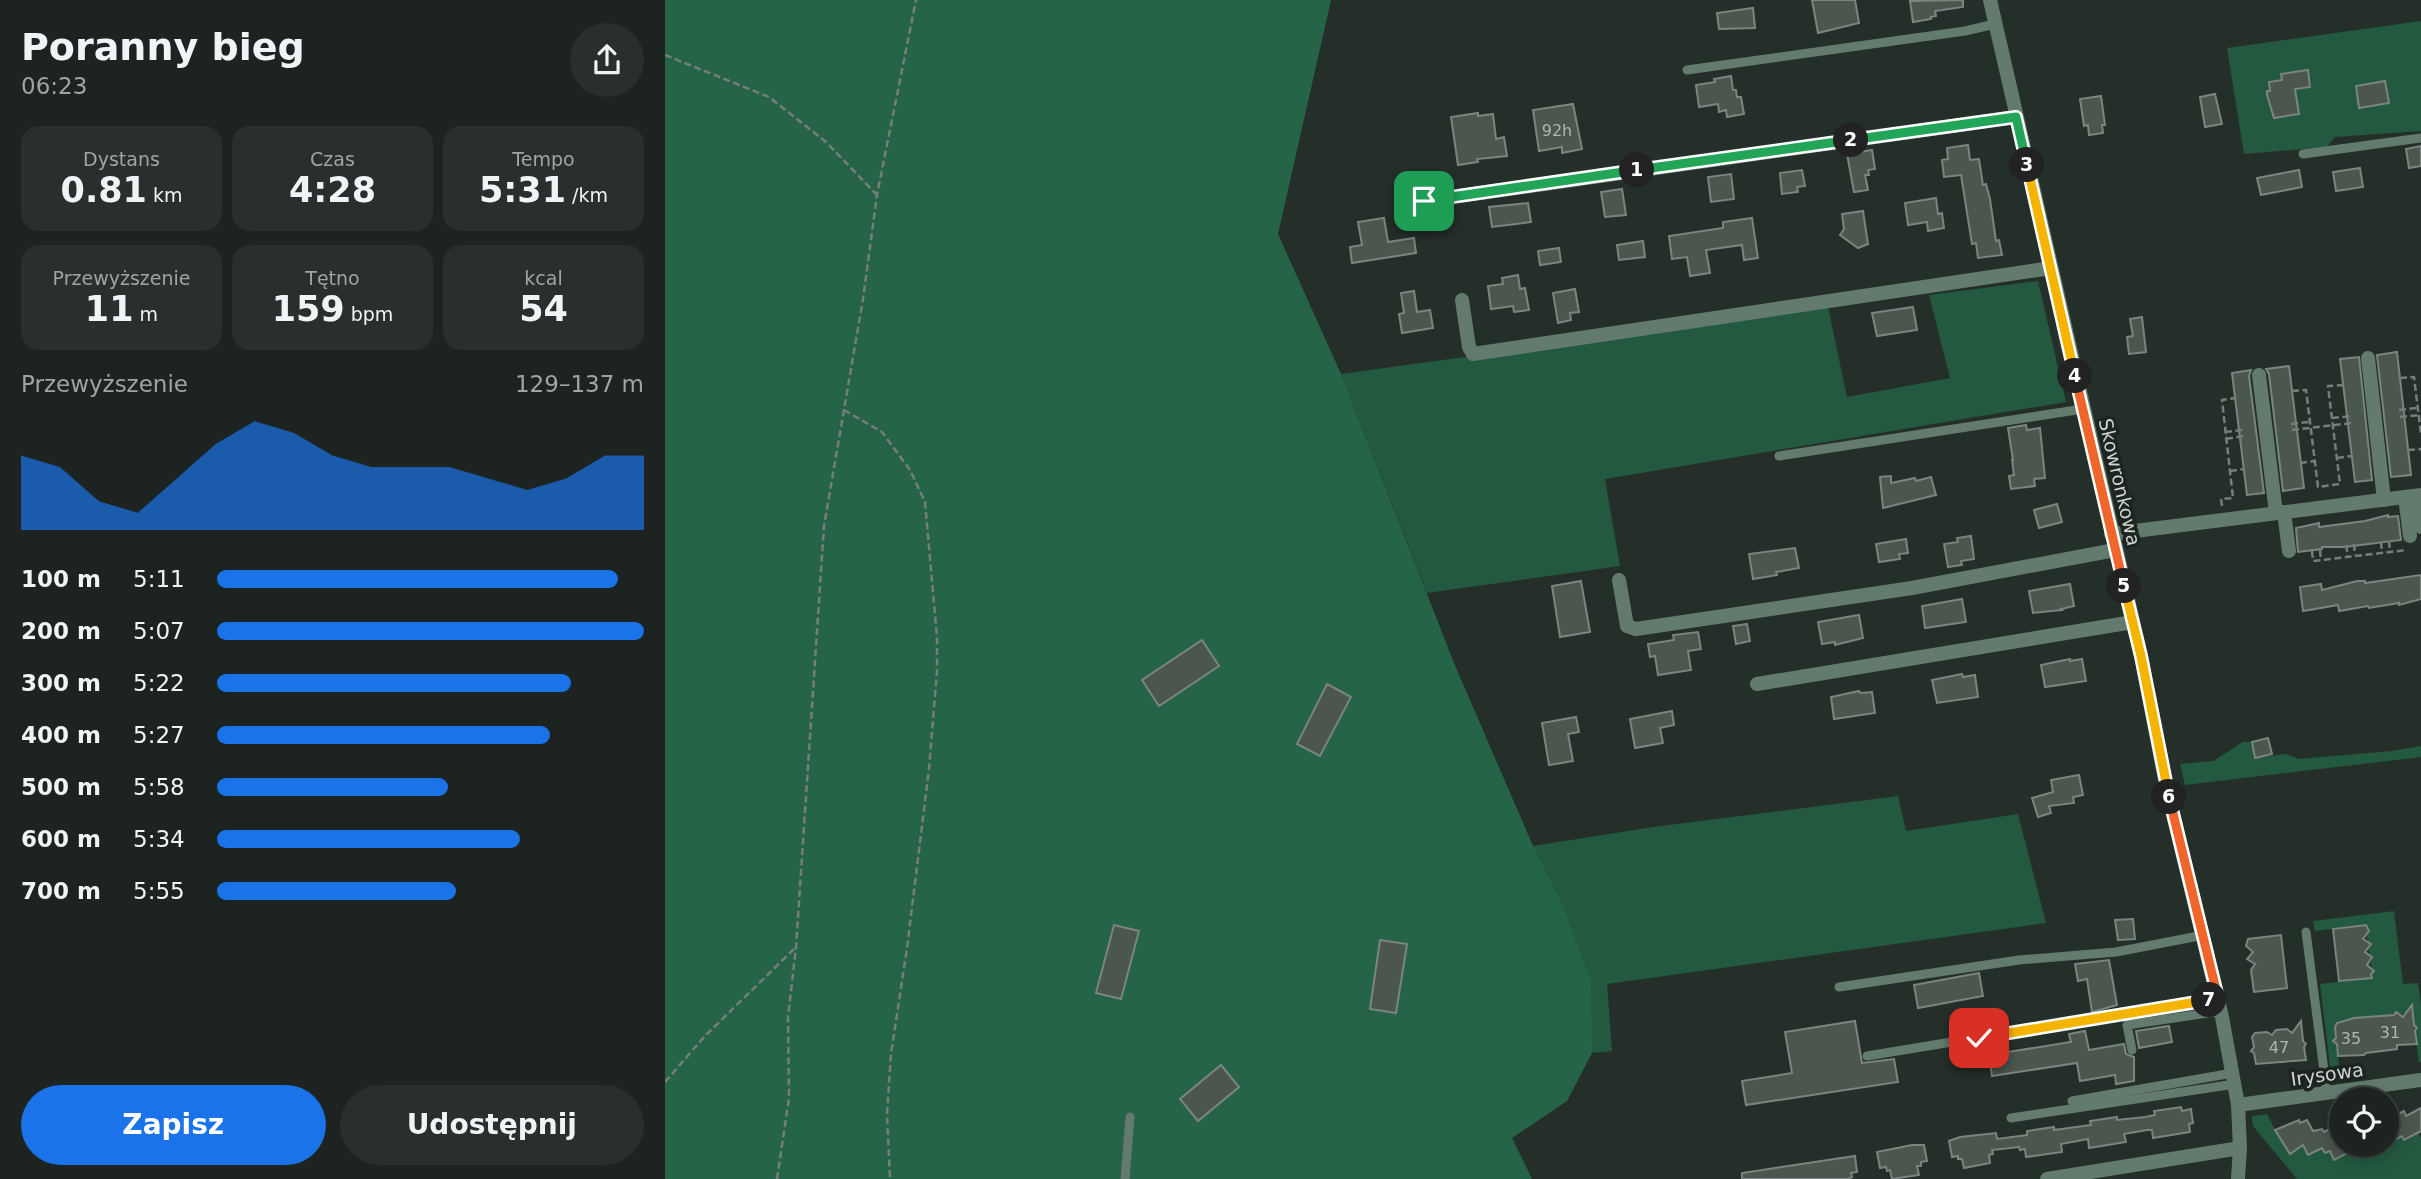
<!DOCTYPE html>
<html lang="pl">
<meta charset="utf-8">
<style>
:root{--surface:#1c2320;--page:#292f2d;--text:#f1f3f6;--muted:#a0a4a5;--line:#3a403e;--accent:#1a73e8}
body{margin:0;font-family:"DejaVu Sans",sans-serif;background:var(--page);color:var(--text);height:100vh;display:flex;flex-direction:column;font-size:26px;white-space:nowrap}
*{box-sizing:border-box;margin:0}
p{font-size:23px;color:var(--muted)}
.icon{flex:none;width:38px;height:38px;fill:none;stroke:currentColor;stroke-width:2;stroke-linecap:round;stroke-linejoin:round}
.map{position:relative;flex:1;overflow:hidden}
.side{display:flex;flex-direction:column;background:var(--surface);width:665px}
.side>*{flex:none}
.fabs{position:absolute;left:1664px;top:1087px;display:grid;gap:14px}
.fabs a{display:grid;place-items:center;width:70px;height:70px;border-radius:50%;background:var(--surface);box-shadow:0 4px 18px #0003,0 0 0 2px var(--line);font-size:35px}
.pin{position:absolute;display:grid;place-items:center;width:60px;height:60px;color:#fff;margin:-30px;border-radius:14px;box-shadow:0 4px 10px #0006}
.km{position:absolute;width:35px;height:35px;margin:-18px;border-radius:50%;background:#222;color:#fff;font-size:19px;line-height:35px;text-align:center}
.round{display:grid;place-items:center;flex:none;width:74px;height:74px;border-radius:37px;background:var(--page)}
.headline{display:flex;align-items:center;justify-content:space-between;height:119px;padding:0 21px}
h1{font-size:38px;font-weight:700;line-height:52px}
.metrics{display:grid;grid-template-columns:repeat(3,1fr);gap:10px;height:119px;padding:7px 21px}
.metrics div{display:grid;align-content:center;border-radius:18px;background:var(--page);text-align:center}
.metrics b{font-size:35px;font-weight:700}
.metrics small{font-size:19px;font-weight:400}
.metrics p{font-size:19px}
.chart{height:196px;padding:14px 21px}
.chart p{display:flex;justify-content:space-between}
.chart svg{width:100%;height:126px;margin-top:7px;fill:var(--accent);opacity:.7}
.cta{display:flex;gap:14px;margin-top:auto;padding:14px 21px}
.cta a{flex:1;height:80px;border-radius:42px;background:var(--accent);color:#fff;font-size:28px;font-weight:700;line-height:80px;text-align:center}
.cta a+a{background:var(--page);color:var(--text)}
ul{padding:0 21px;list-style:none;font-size:23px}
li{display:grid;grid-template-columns:112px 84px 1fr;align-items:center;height:52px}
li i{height:18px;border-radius:9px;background:var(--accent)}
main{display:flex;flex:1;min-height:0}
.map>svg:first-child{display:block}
</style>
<main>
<section class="side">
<div class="headline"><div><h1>Poranny bieg</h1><p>06:23</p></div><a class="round"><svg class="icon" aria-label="share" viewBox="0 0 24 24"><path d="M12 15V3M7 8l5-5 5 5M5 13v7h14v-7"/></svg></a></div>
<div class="metrics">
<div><p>Dystans</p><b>0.81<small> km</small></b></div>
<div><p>Czas</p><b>4:28</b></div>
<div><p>Tempo</p><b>5:31<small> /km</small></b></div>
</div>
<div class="metrics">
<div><p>Przewyższenie</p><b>11<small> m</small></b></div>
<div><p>Tętno</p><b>159<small> bpm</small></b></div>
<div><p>kcal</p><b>54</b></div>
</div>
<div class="chart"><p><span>Przewyższenie</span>129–137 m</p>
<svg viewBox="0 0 160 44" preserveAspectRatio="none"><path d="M0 44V18L10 22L20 34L30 38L40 26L50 14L60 6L70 10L80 18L90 22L100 22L110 22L120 26L130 30L140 26L150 18L160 18V44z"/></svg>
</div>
<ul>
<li><b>100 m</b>5:11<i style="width:94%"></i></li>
<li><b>200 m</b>5:07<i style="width:100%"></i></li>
<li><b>300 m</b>5:22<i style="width:83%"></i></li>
<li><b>400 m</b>5:27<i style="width:78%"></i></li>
<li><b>500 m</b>5:58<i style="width:54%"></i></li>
<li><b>600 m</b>5:34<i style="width:71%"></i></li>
<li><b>700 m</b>5:55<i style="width:56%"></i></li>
</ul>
<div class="cta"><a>Zapisz</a><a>Udostępnij</a></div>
</section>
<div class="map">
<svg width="1756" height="1179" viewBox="0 0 1756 1179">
<rect width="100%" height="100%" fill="#252f2a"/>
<g fill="#23593f">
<polygon points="1756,21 1756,131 1670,137 1662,147 1579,154 1562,48"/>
<polygon points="1373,281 1401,402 940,479 955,566 762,593 676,374 1163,307 1182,397 1285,378 1264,295"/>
<polygon points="1578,742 1587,742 1590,758 1621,754 1634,759 1727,751 1756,746 1756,757 1520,785 1515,764 1548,761"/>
<polygon points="1233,796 1241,831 1353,814 1381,923 942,984 947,1051 927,1053 868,846 988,827"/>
<polygon points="1729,911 1738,984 1753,983 1756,1005 1756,1062 1754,1062 1747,1013 1703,1017 1669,1025 1675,1073 1666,1074 1655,984 1706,978 1707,972 1700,925 1650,931 1648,921"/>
<polygon points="1602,1114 1617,1143 1655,1144 1660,1153 1665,1151 1670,1160 1699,1145 1722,1144 1722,1137 1725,1142 1737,1136 1739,1140 1753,1133 1756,1138 1756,1179 1632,1179 1588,1126 1587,1116"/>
</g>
<polygon fill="#266447" points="0,0 666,0 613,234 676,374 789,663 868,846 897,904 926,981 927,1053 902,1101 847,1138 867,1179 0,1179"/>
<g fill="#4b564f" stroke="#79857e" stroke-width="2">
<polygon points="1147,0 1190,0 1194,23 1153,33"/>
<polygon points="1298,0 1298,7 1270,11 1271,16 1266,17 1266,19 1248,22 1245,1"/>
<polygon points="1088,8 1090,28 1054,29 1052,13"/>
<polygon points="1643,70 1645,87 1630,89 1634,114 1609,118 1602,95 1602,91 1605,91 1604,82 1617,80 1616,74"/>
<polygon points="1066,76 1068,90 1071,90 1072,97 1076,97 1079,114 1062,117 1061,110 1054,112 1053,104 1034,107 1031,85 1050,82 1049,79"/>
<polygon points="1720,81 1724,103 1694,108 1691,86"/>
<polygon points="1550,94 1557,124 1540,127 1535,97"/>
<polygon points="1436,96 1440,125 1437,125 1438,133 1424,135 1423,125 1419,126 1415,99"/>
<polygon points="908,104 917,149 897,153 897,147 874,151 868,110"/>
<polygon points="813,113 813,116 828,114 831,139 839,137 842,156 812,159 813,162 793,165 786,117"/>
<polygon points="1303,145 1305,160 1314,159 1318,185 1321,184 1325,199 1331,241 1334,240 1337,255 1313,258 1311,243 1307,244 1296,175 1279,177 1277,160 1283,159 1282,148"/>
<polygon points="1756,146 1756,166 1744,168 1741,149"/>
<polygon points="1207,150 1210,169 1203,170 1204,175 1200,175 1203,190 1189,192 1182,154"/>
<polygon points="1695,168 1698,187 1671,191 1668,172"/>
<polygon points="1137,170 1140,186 1132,187 1133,192 1117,194 1115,173"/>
<polygon points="1634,170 1637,187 1596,195 1592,178"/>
<polygon points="1066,174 1069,199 1046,202 1043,177"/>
<polygon points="957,189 961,215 940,217 936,192"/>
<polygon points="1271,198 1273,214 1277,213 1279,228 1263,231 1262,222 1243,225 1240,203"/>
<polygon points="863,203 866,222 827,227 824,207"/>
<polygon points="1198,211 1203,244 1193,248 1175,235 1179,229 1177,214"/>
<polygon points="719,218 723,242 749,238 751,253 687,263 685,247 697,245 693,222"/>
<polygon points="1087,218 1093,258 1079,260 1077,245 1041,250 1045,273 1025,276 1022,257 1007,259 1004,236 1058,228 1058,222"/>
<polygon points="978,241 980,257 954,260 952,245"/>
<polygon points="894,248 896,262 875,265 873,251"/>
<polygon points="853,275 855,289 860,288 864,310 849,312 848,306 826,309 823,286 838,284 837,278"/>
<polygon points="910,289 914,312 905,313 906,320 893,323 888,293"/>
<polygon points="749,291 752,312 765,310 768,328 737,333 734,314 739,313 736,293"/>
<polygon points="1248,307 1252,330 1212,336 1207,313"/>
<polygon points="1477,317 1481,352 1464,354 1462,337 1468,336 1465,319"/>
<polygon points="1732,352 1746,475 1726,477 1712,355"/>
<polygon points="1694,357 1707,480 1690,482 1675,359"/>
<polygon points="1624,366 1639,488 1618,491 1604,374 1601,369"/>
<polygon points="1586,370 1584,376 1599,493 1582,495 1567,373"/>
<polygon points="1361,425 1362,430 1375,428 1380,478 1369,479 1370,486 1346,489 1344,476 1349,475 1347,460 1348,460 1343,428"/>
<polygon points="1226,476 1226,483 1250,478 1251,481 1266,477 1271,495 1218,508 1215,477"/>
<polygon points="1392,504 1397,522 1374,528 1369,510"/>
<polygon points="1723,515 1723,517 1733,516 1736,540 1680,547 1657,547 1657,549 1633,552 1631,528 1654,523 1654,527 1700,521"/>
<polygon points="1306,536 1309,559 1296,561 1297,565 1283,567 1279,544 1293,542 1292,538"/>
<polygon points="1241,539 1243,553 1234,554 1235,559 1214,562 1211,544"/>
<polygon points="1130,548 1134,568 1111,572 1112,575 1088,579 1084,554"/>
<polygon points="1756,575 1756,599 1734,605 1734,603 1704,608 1703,606 1674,611 1673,605 1638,611 1635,587 1656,584 1657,590 1692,581 1700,581 1700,583"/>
<polygon points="916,581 925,632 895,637 887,586"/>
<polygon points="1405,584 1409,606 1396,609 1397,610 1368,613 1364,591"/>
<polygon points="1297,599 1301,622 1260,628 1257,606"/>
<polygon points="1194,615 1198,638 1170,645 1170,642 1157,644 1153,622"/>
<polygon points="1082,624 1085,641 1071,644 1068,626"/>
<polygon points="1033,632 1036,649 1023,651 1026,670 993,675 990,656 985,657 983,644 1009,640 1008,635"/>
<polygon points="537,640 554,666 494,706 477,680"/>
<polygon points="1405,659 1405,661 1417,659 1421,681 1380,687 1376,665"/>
<polygon points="1297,674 1298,677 1310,675 1313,697 1272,703 1267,680"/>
<polygon points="662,684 686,697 655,756 632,744"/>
<polygon points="1194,691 1195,693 1207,692 1210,713 1169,719 1166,697"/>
<polygon points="1007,711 1009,725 995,728 998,743 970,748 965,719"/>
<polygon points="911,717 914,732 903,734 908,761 884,765 877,723"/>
<polygon points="1603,738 1607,754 1590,758 1587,742"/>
<polygon points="1414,775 1418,795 1408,797 1409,803 1384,806 1386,813 1373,817 1367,798 1388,792 1386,780"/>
<polygon points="1468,919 1470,939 1453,940 1450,920"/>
<polygon points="449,925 474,931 456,999 431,993"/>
<polygon points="1701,925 1704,931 1698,939 1706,944 1700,952 1707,957 1702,965 1709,971 1706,974 1707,978 1674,981 1668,929"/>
<polygon points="1616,935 1622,988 1589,992 1586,970 1590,964 1582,959 1588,952 1581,946 1583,939"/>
<polygon points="715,940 742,944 731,1013 705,1009"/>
<polygon points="1444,960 1452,1005 1427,1012 1422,979 1413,981 1410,964"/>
<polygon points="1314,973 1318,996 1253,1008 1249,985"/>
<polygon points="1747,1005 1749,1025 1752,1028 1750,1031 1752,1044 1732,1045 1732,1049 1701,1053 1699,1055 1673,1056 1672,1044 1668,1041 1671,1038 1670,1027 1672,1023 1689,1018 1729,1015 1731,1012 1738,1017"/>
<polygon points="1190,1021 1197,1063 1229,1059 1233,1082 1081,1105 1077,1081 1127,1073 1120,1032"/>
<polygon points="1636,1021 1638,1041 1641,1044 1639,1047 1641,1060 1591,1064 1589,1053 1586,1051 1589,1047 1587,1037 1590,1033 1602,1032 1607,1035 1611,1030 1622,1029 1627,1033"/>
<polygon points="1504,1026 1507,1042 1474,1048 1471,1031"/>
<polygon points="1420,1031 1424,1050 1459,1044 1461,1054 1469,1057 1469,1081 1451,1084 1450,1075 1415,1081 1412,1063 1327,1076 1324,1055 1406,1042 1404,1034"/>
<polygon points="556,1065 574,1087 533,1121 515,1099"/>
<polygon points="1516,1107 1517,1111 1526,1109 1528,1123 1524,1124 1525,1132 1488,1138 1487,1130 1482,1130 1459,1134 1461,1142 1424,1148 1423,1139 1396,1144 1397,1152 1361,1157 1360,1149 1355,1150 1354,1147 1327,1150 1328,1154 1324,1155 1325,1163 1299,1168 1297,1159 1293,1159 1293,1156 1287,1157 1284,1141 1295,1137 1331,1133 1332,1139 1362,1135 1362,1131 1375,1129 1389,1127 1389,1130 1426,1125 1425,1121 1452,1117 1452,1120 1480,1117 1490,1115 1489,1111"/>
<polygon points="1756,1108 1756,1131 1739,1140 1737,1136 1722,1144 1722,1120 1739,1111 1741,1116"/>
<polygon points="1634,1120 1635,1123 1642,1120 1648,1131 1657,1129 1659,1132 1676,1123 1676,1144 1700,1144 1669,1160 1665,1151 1660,1153 1657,1148 1643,1155 1638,1145 1625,1154 1610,1130"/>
<polygon points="1247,1145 1259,1145 1262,1161 1256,1162 1256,1166 1252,1166 1254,1175 1227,1179 1225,1170 1222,1171 1221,1167 1215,1168 1212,1152"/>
<polygon points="1190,1156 1192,1172 1186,1173 1187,1177 1183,1179 1077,1179 1077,1173"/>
</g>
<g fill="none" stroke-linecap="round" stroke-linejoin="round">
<g stroke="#767e7a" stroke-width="2.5" stroke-dasharray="7 3.5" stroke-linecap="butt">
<polyline points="0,55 104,97 161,142 212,195"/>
<polyline points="1735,378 1749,377 1756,434"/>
<polyline points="1627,391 1641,390 1653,487 1675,484 1663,386 1678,385"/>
<polyline points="179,410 217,432 245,470 260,502 272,637 272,671 264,769 242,948 226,1054 222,1114 225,1179"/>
<polyline points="1734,410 1752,408"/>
<polyline points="1735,417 1756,415"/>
<polyline points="1667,418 1686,416"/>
<polyline points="1626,424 1644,422"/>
<polyline points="1627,430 1687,423"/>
<polyline points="1560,432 1578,430"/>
<polyline points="1561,439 1579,436"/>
<polyline points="1743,450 1756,449"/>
<polyline points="1672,458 1687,456"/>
<polyline points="1635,463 1650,461"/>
<polyline points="1565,471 1579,469"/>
<polyline points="1557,506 1556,499 1568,498 1557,400 1570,398"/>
<polyline points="1724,541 1725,552"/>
<polyline points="1716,542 1717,553"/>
<polyline points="1689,544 1690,555"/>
<polyline points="1681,545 1683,556"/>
<polyline points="1655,550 1656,560"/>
<polyline points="1647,551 1648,561 1742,550"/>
<polyline points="0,1082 39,1037 131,947"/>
<polyline points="112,1179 124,1098 123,1018 131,947 159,526 198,299 212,195 251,0"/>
</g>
<g stroke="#627b6d" stroke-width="9">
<polyline points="1022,70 1300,31 1330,24"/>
<polyline points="1638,154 1756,138"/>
<polyline points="1114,456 1418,409"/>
<polyline points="1641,932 1662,1094"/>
<polyline points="1174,987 1354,960 1451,952 1539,935"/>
<polyline points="1467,1050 1462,1025 1556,1011"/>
<polyline points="1202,1056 1553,998"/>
<polyline points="1407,1101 1568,1073"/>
<polyline points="1346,1118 1570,1084"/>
<polyline points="460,1179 465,1117"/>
</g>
<g stroke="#627b6d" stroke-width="14">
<polyline points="1325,0 1476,656 1501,785 1557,1017 1573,1105 1575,1148 1573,1179"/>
<polyline points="759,201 1351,117"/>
<polyline points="797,300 804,347 808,354 1386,268"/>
<polyline points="1703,358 1719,500"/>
<polyline points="1594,375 1611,513"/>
<polyline points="1752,496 1756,527"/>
<polyline points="1740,497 1745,536"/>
<polyline points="1619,512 1624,551"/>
<polyline points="1446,534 1756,495"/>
<polyline points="954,580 962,626 971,629 1247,588 1450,550"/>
<polyline points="1092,684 1468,622"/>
<polyline points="1573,1105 1756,1080"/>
<polyline points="1382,1179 1575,1148"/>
</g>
</g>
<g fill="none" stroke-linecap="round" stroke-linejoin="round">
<defs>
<polyline id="split-1" points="759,201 972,170"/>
<polyline id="split-2" points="972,170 1186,140"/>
<polyline id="split-3" points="1186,140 1351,117 1362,165"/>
<polyline id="split-4" points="1362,165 1410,376"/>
<polyline id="split-5" points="1410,376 1459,586"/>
<polyline id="split-6" points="1459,586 1476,656 1504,797"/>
<polyline id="split-7" points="1504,797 1553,998 1544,1000"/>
<polyline id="split-8" points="1314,1038 1544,1000"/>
</defs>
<use href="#split-1" stroke="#fff" stroke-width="14"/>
<use href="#split-2" stroke="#fff" stroke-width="14"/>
<use href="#split-3" stroke="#fff" stroke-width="14"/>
<use href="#split-4" stroke="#fff" stroke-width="14"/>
<use href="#split-5" stroke="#fff" stroke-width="14"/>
<use href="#split-6" stroke="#fff" stroke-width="14"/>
<use href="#split-7" stroke="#fff" stroke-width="14"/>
<use href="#split-8" stroke="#fff" stroke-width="14"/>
<use href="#split-1" stroke="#22a559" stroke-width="9"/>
<use href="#split-2" stroke="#22a559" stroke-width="9"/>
<use href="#split-3" stroke="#22a559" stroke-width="9"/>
<use href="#split-4" stroke="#f5b400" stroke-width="9"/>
<use href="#split-5" stroke="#f0652b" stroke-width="9"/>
<use href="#split-6" stroke="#f5b400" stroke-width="9"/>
<use href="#split-7" stroke="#f0652b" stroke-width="9"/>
<use href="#split-8" stroke="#f5b400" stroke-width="9"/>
</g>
<g text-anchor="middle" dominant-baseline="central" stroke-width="7" stroke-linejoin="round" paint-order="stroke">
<g font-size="16" fill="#afb6b2">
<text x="892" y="130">92h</text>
<text x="1725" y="1032">31</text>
<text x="1686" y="1038">35</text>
<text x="1614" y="1047">47</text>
</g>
<g font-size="19" fill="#d0d6d3" stroke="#1c2520">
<text transform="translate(1455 482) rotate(77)">Skowronkowa</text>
<text transform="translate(1662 1074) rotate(-8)">Irysowa</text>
</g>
</g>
</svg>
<div class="fabs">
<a><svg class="icon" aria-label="locate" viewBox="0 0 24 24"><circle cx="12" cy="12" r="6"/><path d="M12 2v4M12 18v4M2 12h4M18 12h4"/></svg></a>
</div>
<div class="pin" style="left:759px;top:201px;background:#1e9e55"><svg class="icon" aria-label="arrive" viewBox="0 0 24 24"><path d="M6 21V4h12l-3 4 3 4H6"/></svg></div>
<div class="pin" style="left:1314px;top:1038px;background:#d93025"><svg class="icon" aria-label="check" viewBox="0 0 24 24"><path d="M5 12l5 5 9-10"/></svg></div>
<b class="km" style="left:972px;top:170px">1</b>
<b class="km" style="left:1186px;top:140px">2</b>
<b class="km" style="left:1362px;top:165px">3</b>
<b class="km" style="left:1410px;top:376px">4</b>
<b class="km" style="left:1459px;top:586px">5</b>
<b class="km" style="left:1504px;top:797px">6</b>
<b class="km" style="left:1544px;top:1000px">7</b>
</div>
</main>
